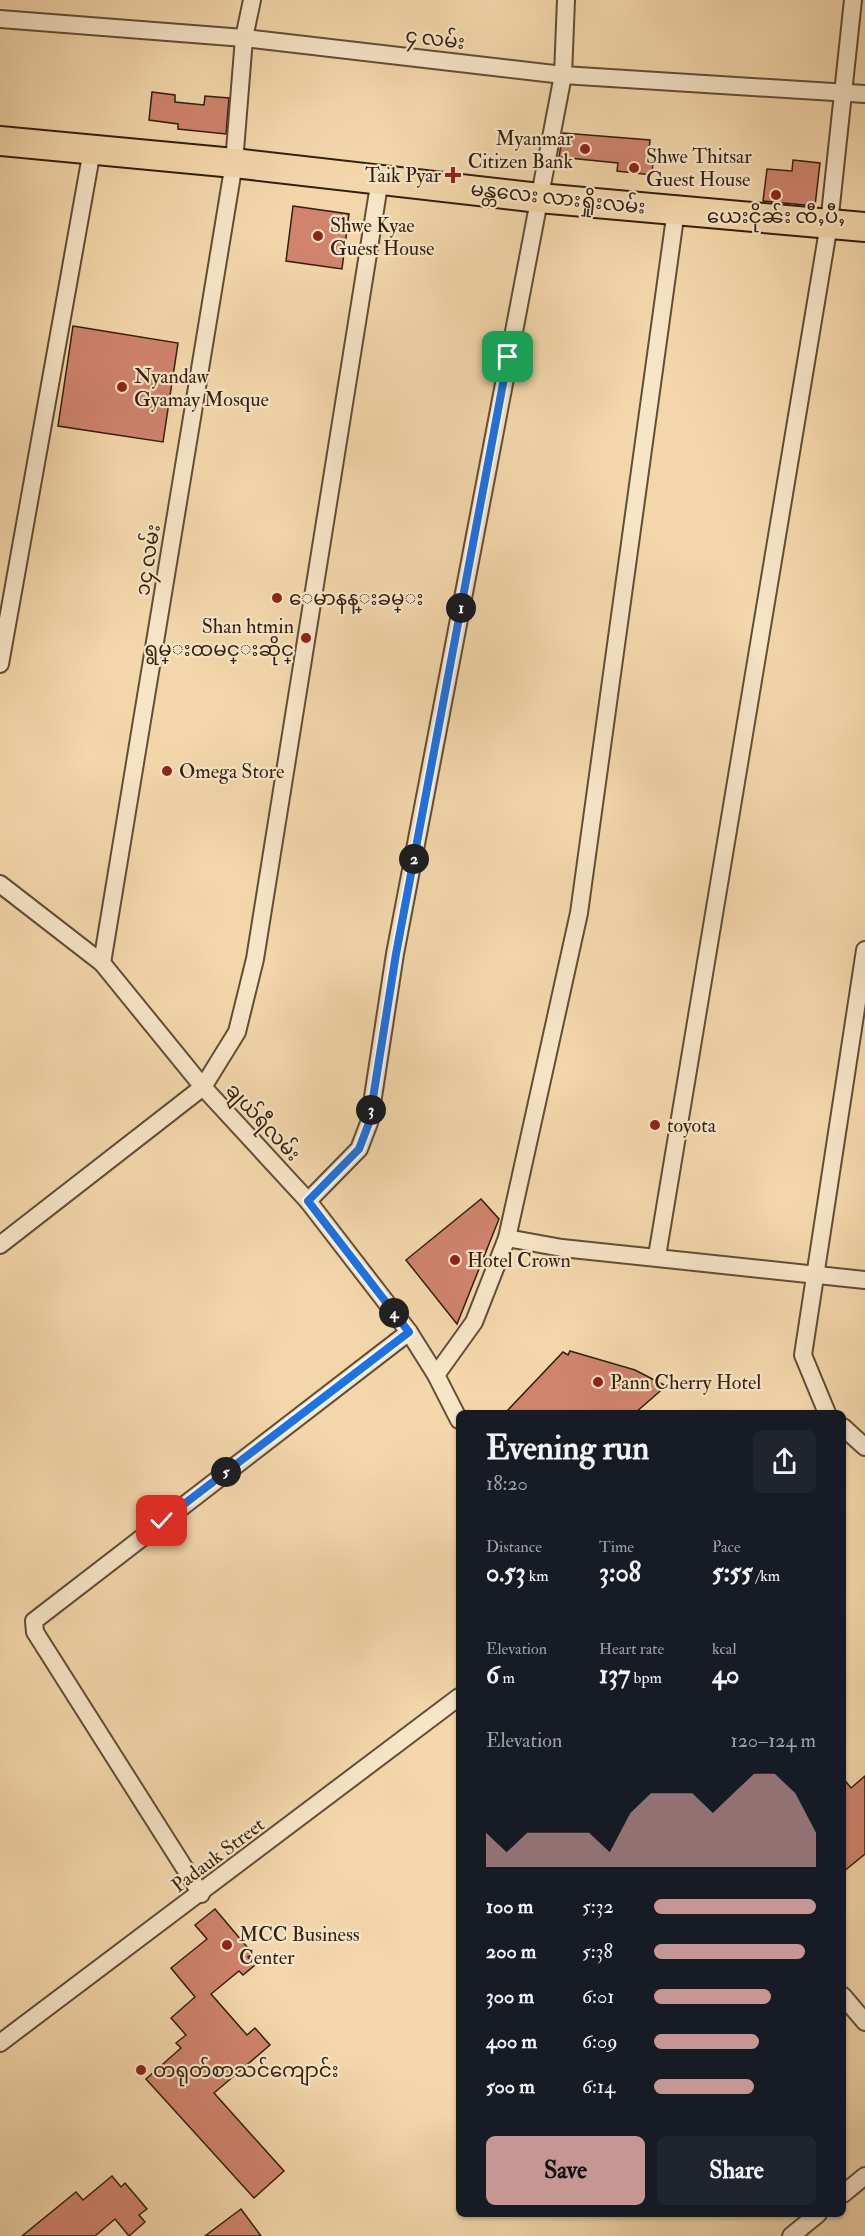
<!DOCTYPE html>
<meta charset="utf-8">
<style>
:root{--surface:#171b24;--page:#20242c;--text:#f1f3f6;--muted:#9ea1a6;--accent:#c59692}
body{margin:0;font-family:"IM FELL Double Pica","Noto Sans Myanmar",serif;background:var(--page);color:var(--text);height:100vh;display:flex;flex-direction:column;font-size:22px;white-space:nowrap}
*{box-sizing:border-box;margin:0}
p{font-size:20px;color:var(--muted)}
.icon{flex:none;width:33px;height:33px;fill:none;stroke:currentColor;stroke-width:2;stroke-linecap:round;stroke-linejoin:round}
.map{position:relative;flex:1;overflow:hidden}
.panel{position:absolute;left:456px;top:1410px;width:390px;height:807px;display:flex;flex-direction:column;background:var(--surface);border-radius:9px;box-shadow:0 2px 4px #0004}
.panel>*{flex:none}
.pin{position:absolute;display:grid;place-items:center;width:51px;height:51px;color:#fff;margin:-26px;border-radius:12px;box-shadow:0 3px 9px #0006}
.km{position:absolute;width:30px;height:30px;margin:-15px;border-radius:50%;background:#222;color:#fff;font-size:16px;line-height:30px;text-align:center}
.round{display:grid;place-items:center;flex:none;width:63px;height:63px;border-radius:9px;background:var(--page)}
.overview{display:flex;align-items:center;justify-content:space-between;height:102px;padding:0 30px}
h1{font-size:33px;font-weight:800;line-height:45px}
.metrics{display:grid;grid-template-columns:repeat(3,1fr);gap:9px;height:102px;padding:6px 30px}
.metrics div{display:grid;align-content:center}
.metrics b{font-size:26px;font-weight:800}
.metrics small{font-size:16px;font-weight:400}
.metrics p{font-size:16px}
.chart{height:168px;padding:12px 30px}
.chart p{display:flex;justify-content:space-between}
.chart svg{width:100%;height:108px;margin-top:6px;fill:var(--accent);opacity:.7}
.action{display:flex;gap:12px;margin-top:auto;padding:12px 30px}
.action a{flex:1;height:69px;border-radius:9px;background:var(--accent);color:#111;font-size:24px;font-weight:800;line-height:69px;text-align:center}
.action a+a{background:var(--page);color:var(--text)}
ul{padding:0 30px;list-style:none;font-size:20px}
li{display:grid;grid-template-columns:96px 72px 1fr;align-items:center;height:45px}
li i{height:15px;border-radius:8px;background:var(--accent)}
.map>svg:first-child{display:block}
</style>
<div class="map">
<svg width="865" height="2236" viewBox="0 0 865 2236">
<rect width="100%" height="100%" fill="#f3d7ab"/>
<filter id="stains"><feTurbulence type="fractalNoise" baseFrequency=".00333" numOctaves="4"/><feColorMatrix values="0 0 0 0 .2 0 0 0 0 .09 0 0 0 0 .02 0 0 0 .5 -.17"/></filter>
<radialGradient id="worn" r=".72"><stop offset=".6" stop-color="#630" stop-opacity="0"/><stop offset="1" stop-color="#630" stop-opacity=".3"/></radialGradient>
<g fill="#d0846e" stroke="#321f0e" stroke-width="1.5">
<polygon points="152,92 175,95 175,102 204,105 205,96 229,98 226,134 178,129 178,124 149,120"/>
<polygon points="563,133 650,140 648,160 653,161 652,175 617,171 618,163 559,157"/>
<polygon points="793,160 820,163 815,206 763,201 767,169 792,171"/>
<polygon points="293,206 349,214 342,269 286,261"/>
<polygon points="73,326 178,343 163,442 58,426"/>
<polygon points="481,1199 499,1219 457,1324 406,1260"/>
<polygon points="570,1351 635,1370 666,1386 635,1413 505,1413 563,1352 568,1355"/>
<polygon points="865,1776 865,1854 843,1872 843,1778 851,1788"/>
<polygon points="215,1909 253,1954 248,1957 255,1965 243,1975 239,1971 211,1994 247,2035 255,2028 270,2045 214,2093 284,2171 254,2198 146,2079 181,2048 176,2043 186,2035 171,2018 195,1997 171,1968 207,1939 195,1925"/>
<polygon points="112,2176 121,2187 125,2183 147,2209 139,2215 145,2222 129,2236 115,2219 95,2236 22,2236 76,2192 83,2200"/>
<polygon points="241,2209 261,2236 205,2236"/>
</g>
<g fill="none" stroke-linecap="round" stroke-linejoin="round">
<defs>
<g id="minor">
<polyline points="0,19 244,38 563,75 865,94"/>
<polyline points="0,664 92,150"/>
<polyline points="0,884 102,963 203,1087 308,1201 409,1332 436,1375 459,1420"/>
<polyline points="102,963 234,163 244,38 252,0"/>
<polyline points="308,1201 359,1149 369,1123 395,954 563,75 566,0"/>
<polyline points="507,1238 579,913 676,210"/>
<polyline points="0,1245 203,1087 237,1032 255,959 380,179"/>
<polyline points="657,1256 829,224 853,0"/>
<polyline points="436,1375 474,1322 507,1238 562,1248 865,1280"/>
<polyline points="827,1413 803,1355 865,950"/>
<polyline points="843,1427 865,1447"/>
<polyline points="201,1894 35,1632 34,1621 409,1332"/>
<polyline points="843,1996 865,2022"/>
<polyline points="0,2043 459,1697"/>
<polyline points="843,2194 865,2176"/>
<polyline points="791,2236 818,2214"/>
</g>
<polyline id="trunk" points="0,141 234,163 539,198 865,227"/>
</defs>
<use href="#minor" stroke="#624d35" stroke-width="20"/>
<use href="#trunk" stroke="#321f0e" stroke-width="32"/>
<use href="#minor" stroke="#f7e5c8" stroke-width="16"/>
<use href="#trunk" stroke="#f3d7ab" stroke-width="28"/>
</g>
<g fill="none" stroke-linecap="round" stroke-linejoin="round">
<defs>
<polyline id="route" points="162,1521 409,1332 308,1201 359,1149 369,1123 396,954 508,357"/>
</defs>
<use href="#route" stroke="#fff" stroke-width="12"/>
<use href="#route" stroke="#1a73e8" stroke-width="8"/>
</g>
<g fill="#8f2418" stroke="#f7e5c8" stroke-width="2">
<circle cx="585" cy="149" r="6"/>
<circle cx="634" cy="168" r="6"/>
<path d="M450 166h6v6h6v6h-6v6h-6v-6h-6v-6h6z"/>
<circle cx="776" cy="195" r="6"/>
<circle cx="318" cy="236" r="6"/>
<circle cx="122" cy="387" r="6"/>
<circle cx="277" cy="598" r="6"/>
<circle cx="306" cy="638" r="6"/>
<circle cx="167" cy="771" r="6"/>
<circle cx="655" cy="1125" r="6"/>
<circle cx="455" cy="1260" r="6"/>
<circle cx="598" cy="1382" r="6"/>
<circle cx="227" cy="1945" r="6"/>
<circle cx="141" cy="2070" r="6"/>
</g>
<g text-anchor="middle" dominant-baseline="central" stroke-width="4.5" stroke-linejoin="round" paint-order="stroke">
<g font-size="20" fill="#321f0e" stroke="#f7e5c8">
<text transform="translate(435 39) rotate(7)">၄ လမ်း</text>
<text transform="translate(558 198) rotate(6)">မန္တလေး လားရှိုးလမ်း</text>
<text transform="translate(148 560) rotate(-81)">၁၄ လမ်း</text>
<text transform="translate(263 1122) rotate(47)">ချယ်ရီလမ်း</text>
<text transform="translate(218 1855) rotate(-37)">Padauk Street</text>
</g>
<g font-size="20" fill="#321f0e" stroke="#f7e5c8" text-anchor="start">
<text x="573" y="138" text-anchor="end">Myanmar<tspan x="573" dy="23">Citizen Bank</tspan></text>
<text x="646" y="156">Shwe Thitsar<tspan x="646" dy="23">Guest House</tspan></text>
<text x="441" y="175" text-anchor="end">Taik Pyar</text>
<text x="776" y="216" text-anchor="middle">ယေးငိုၼ်း ၸီႇပီႇ</text>
<text x="330" y="225">Shwe Kyae<tspan x="330" dy="23">Guest House</tspan></text>
<text x="134" y="376">Nyandaw<tspan x="134" dy="23">Gyamay Mosque</tspan></text>
<text x="289" y="598">ေမာနန္းခမ္း</text>
<text x="294" y="626" text-anchor="end">Shan htmin<tspan x="294" dy="23">ရွမ္းထမင္းဆိုင္</tspan></text>
<text x="179" y="771">Omega Store</text>
<text x="667" y="1125">toyota</text>
<text x="467" y="1260">Hotel Crown</text>
<text x="610" y="1382">Pann Cherry Hotel</text>
<text x="239" y="1934">MCC Business<tspan x="239" dy="23">Center</tspan></text>
<text x="153" y="2070">တရုတ်စာသင်ကျောင်း</text>
</g>
</g>
<rect width="100%" height="100%" filter="url(#stains)"/>
<rect width="100%" height="100%" fill="url(#worn)"/>
</svg>
<div class="pin" style="left:508px;top:357px;background:#1e9e55"><svg class="icon" aria-label="arrive" viewBox="0 0 24 24"><path d="M6 21V4h12l-3 4 3 4H6"/></svg></div>
<div class="pin" style="left:162px;top:1521px;background:#d93025"><svg class="icon" aria-label="check" viewBox="0 0 24 24"><path d="M5 12l5 5 9-10"/></svg></div>
<b class="km" style="left:461px;top:608px">1</b>
<b class="km" style="left:414px;top:859px">2</b>
<b class="km" style="left:371px;top:1110px">3</b>
<b class="km" style="left:394px;top:1313px">4</b>
<b class="km" style="left:226px;top:1472px">5</b>
<section class="panel">
<div class="overview"><div><h1>Evening run</h1><p>18:20</p></div><a class="round"><svg class="icon" aria-label="share" viewBox="0 0 24 24"><path d="M12 15V3M7 8l5-5 5 5M5 13v7h14v-7"/></svg></a></div>
<div class="metrics">
<div><p>Distance</p><b>0.53<small> km</small></b></div>
<div><p>Time</p><b>3:08</b></div>
<div><p>Pace</p><b>5:55<small> /km</small></b></div>
</div>
<div class="metrics">
<div><p>Elevation</p><b>6<small> m</small></b></div>
<div><p>Heart rate</p><b>137<small> bpm</small></b></div>
<div><p>kcal</p><b>40</b></div>
</div>
<div class="chart"><p><span>Elevation</span>120–124 m</p>
<svg viewBox="0 0 160 44" preserveAspectRatio="none"><path d="M0 44V30L10 38L20 30L30 30L40 30L50 30L60 38L70 22L80 14L90 14L100 14L110 22L120 14L130 6L140 6L150 14L160 30V44z"/></svg>
</div>
<ul>
<li><b>100 m</b>5:32<i style="width:100%"></i></li>
<li><b>200 m</b>5:38<i style="width:93%"></i></li>
<li><b>300 m</b>6:01<i style="width:72%"></i></li>
<li><b>400 m</b>6:09<i style="width:65%"></i></li>
<li><b>500 m</b>6:14<i style="width:62%"></i></li>
</ul>
<div class="action"><a>Save</a><a>Share</a></div>
</section>
</div>
